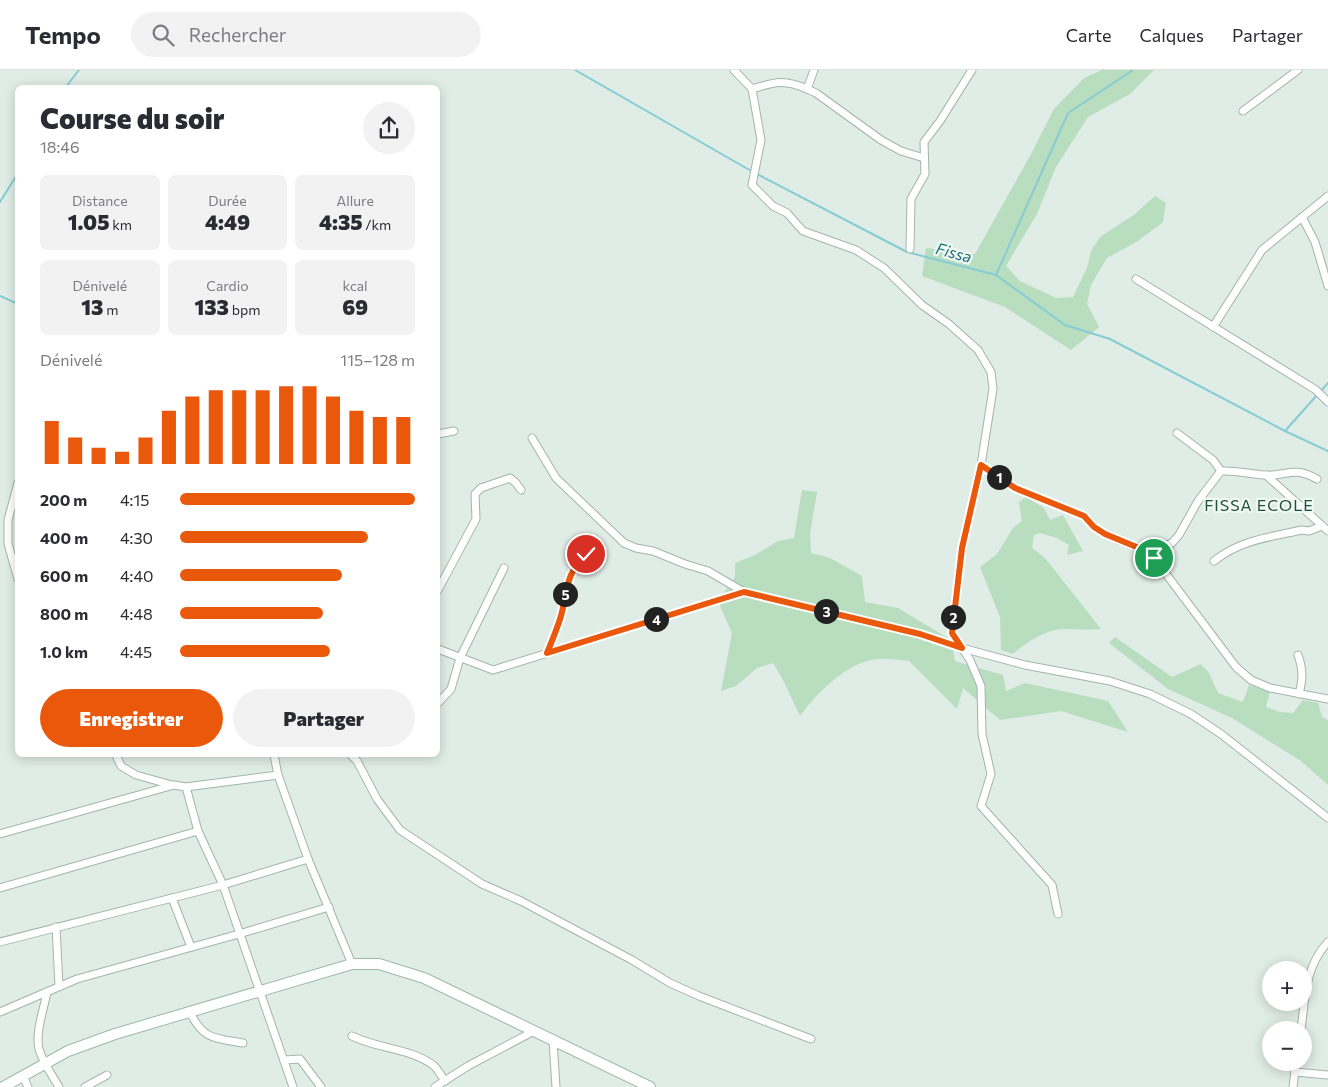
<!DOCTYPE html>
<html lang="fr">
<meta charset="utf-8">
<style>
:root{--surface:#fff;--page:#f2f2f3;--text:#2b2b33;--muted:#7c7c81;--line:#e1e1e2;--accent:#ea580c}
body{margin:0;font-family:Commissioner,sans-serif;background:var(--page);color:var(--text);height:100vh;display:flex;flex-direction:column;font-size:19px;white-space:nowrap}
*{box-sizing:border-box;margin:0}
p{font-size:16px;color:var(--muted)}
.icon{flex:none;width:28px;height:28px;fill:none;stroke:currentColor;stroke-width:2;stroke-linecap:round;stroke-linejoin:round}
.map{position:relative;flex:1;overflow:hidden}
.panel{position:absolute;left:15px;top:15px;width:425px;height:672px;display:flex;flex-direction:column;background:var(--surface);border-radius:8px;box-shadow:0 2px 12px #0003}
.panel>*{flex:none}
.buttons{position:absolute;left:1262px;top:891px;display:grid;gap:10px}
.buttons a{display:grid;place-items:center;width:50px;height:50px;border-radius:50%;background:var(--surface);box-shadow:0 2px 12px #0003;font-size:25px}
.pin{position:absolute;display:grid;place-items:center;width:42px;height:42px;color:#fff;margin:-21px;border:2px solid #fff;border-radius:50%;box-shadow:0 1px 5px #0007}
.km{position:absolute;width:25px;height:25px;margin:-12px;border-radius:50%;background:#222;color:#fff;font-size:14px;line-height:25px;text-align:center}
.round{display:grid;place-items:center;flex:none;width:52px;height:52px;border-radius:26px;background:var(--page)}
.head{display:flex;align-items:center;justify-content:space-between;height:85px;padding:0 25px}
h1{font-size:28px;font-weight:800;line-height:38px}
.metrics{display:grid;grid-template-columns:repeat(3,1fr);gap:8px;height:85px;padding:5px 25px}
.metrics div{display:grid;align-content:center;border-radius:8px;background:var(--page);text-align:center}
.metrics b{font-size:21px;font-weight:800}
.metrics small{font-size:14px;font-weight:400}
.metrics p{font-size:14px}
.chart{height:140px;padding:10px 25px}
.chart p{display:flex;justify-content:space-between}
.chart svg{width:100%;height:90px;margin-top:5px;stroke:var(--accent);stroke-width:6}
.action{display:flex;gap:10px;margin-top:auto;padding:10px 25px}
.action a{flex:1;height:58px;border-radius:30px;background:var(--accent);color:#fff;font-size:20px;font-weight:800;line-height:58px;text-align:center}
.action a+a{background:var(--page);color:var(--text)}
ul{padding:0 25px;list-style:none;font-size:16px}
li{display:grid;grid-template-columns:80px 60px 1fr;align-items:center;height:38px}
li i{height:12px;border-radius:6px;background:var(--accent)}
header{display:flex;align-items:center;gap:30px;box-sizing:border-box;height:70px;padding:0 25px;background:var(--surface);border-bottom:1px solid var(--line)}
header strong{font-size:24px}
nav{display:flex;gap:28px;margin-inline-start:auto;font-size:18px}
.search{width:350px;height:45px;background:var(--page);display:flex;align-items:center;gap:12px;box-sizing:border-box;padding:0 18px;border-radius:28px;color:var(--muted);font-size:19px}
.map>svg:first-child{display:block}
</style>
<header>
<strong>Tempo</strong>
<div class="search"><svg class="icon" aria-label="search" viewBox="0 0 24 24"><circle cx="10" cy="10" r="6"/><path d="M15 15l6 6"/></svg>Rechercher</div>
<nav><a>Carte</a><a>Calques</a><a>Partager</a></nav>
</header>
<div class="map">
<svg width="1328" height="1017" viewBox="0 0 1328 1017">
<rect width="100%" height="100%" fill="#e0ece6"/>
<g fill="#b8debf">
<polygon points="1102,0 1154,0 1130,24 1088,47 1056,97 1037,144 1006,196 1020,211 1056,228 1073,227 1087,198 1091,181 1100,167 1135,144 1155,126 1166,133 1163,152 1138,171 1107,188 1091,215 1087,234 1099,257 1071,280 1005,237 922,206 926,178 975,184 1031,84 1054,39 1084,8"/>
<path d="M802,420L817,422L810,464L811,483L830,488L862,506L865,532L898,538L951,570L955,591L1003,605L1006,621L1025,613L1108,631L1128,662L1061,641L1000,650L963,618L957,639L909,591C899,590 887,588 877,589C847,592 817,623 800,646L783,610L773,593L757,598L736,616L721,621L732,563L718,531L735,507V493L755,485L778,471L794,468Z"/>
<path d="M1026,427L1044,438L1050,450L1063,445L1083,481L1067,485L1069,475L1057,468L1040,463L1034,465L1032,478L1045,488L1101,559C1088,560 1075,559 1062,559C1045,560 1025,573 1013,584L1001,580L1000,547L980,497L997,484L1013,458L1022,451L1019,432Z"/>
<polygon points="1115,567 1172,607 1201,594 1209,603 1218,623 1243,632 1249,615 1270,622 1266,637 1280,642 1293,643 1303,630 1318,633 1322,647 1328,650 1328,715 1301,691 1232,648 1168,619 1109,573"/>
</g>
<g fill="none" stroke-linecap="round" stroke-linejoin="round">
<g stroke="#86cdd3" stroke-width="2">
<polyline points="575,0 753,102"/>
<polyline points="65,18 79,0"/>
<polyline points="757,104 907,182 996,205 1065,255 1110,269 1285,361 1328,381"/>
<polyline points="0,132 18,103"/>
<polyline points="996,205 1068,43 1133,0"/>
<polyline points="0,226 18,234"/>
<polyline points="1321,321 1328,313"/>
<polyline points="1285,361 1318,324"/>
</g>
<defs>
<g id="street">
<polyline points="734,0 752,19 761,70 752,115 773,136 787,143 803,161 856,180 884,198 922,235 949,254 978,280 991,302 993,319 981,395 962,478 952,563 970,590 981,616 982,664 991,704 981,736 1052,815 1058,844"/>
<path d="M752,19C775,12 784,9 807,19L814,0"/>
<polyline points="807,19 816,23 881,70 901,81 924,88"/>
<polyline points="1243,41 1298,0"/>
<polyline points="1302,147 1315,172 1328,216"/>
<polyline points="910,179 911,129 925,104 924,72 940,51 972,0"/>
<polyline points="1136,209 1316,320 1328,332"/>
<polyline points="1213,257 1262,180 1328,126"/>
<polyline points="1177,363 1213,390 1221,401"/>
<polyline points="438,364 454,361"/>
<polyline points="532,368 556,408 624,473 636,478 653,481 685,494 708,501 744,522"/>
<polyline points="981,395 1015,418 1084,446 1094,457 1105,464 1139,479 1154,488 1236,597 1251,610 1270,618 1328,629"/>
<polyline points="1266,405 1328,461"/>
<polyline points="18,413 8,450 8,474 18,509"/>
<path d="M1154,488L1159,478L1172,473L1179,465L1198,431L1221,401C1236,400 1249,404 1264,405C1287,407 1292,395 1317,409"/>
<path d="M1214,491C1240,470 1270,467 1302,460L1309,461L1322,456"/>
<polyline points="438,520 476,449 475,424 481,418 510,408 516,413 521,420"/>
<polyline points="438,579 493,600 744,522 920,564 962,578 1025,595 1110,611 1150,624 1191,644 1221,664 1328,748"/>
<path d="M547,583C552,571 557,559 561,546C568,519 565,505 587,484"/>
<path d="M1298,585C1303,599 1303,609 1299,624"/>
<polyline points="438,633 451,619 460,588 504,498"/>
<polyline points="116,685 121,696 136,705 172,715"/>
<polyline points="274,685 278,705 308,789 352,894"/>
<polyline points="351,685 357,691 377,729 400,760 482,814 521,831 632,890 670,913 699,926 811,969"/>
<polyline points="186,717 198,761 223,815 293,1017"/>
<polyline points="0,764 174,715 186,717 278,705"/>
<polyline points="0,818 198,761"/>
<polyline points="172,828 191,877"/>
<polyline points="56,857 59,916"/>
<polyline points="0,872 223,815 308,789"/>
<path d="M47,922C44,939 35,962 39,979C43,993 52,1005 59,1017"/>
<polyline points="0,942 77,909 239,864 329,837"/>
<path d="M190,942C203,970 215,968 243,973"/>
<path d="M1301,960C1305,929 1305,896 1328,872"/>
<path d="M352,966C378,979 410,978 433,995C438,999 441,1006 445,1011"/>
<polyline points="553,970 556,1017"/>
<polyline points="285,990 300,989 321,1017"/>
<polyline points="1295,1002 1328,1005"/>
<polyline points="23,1006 28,1017"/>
<polyline points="85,1017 107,1005"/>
<polyline points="435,1017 468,996 534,961"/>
<polyline points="1293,1017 1296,992"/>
</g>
<polyline id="secondary" points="3,1017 68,981 115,964 352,894 379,894 424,908 650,1017"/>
</defs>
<use href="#street" stroke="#a3b4ad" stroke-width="9"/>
<use href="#secondary" stroke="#9eb8ad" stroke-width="12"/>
<use href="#street" stroke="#fff" stroke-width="7"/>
<use href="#secondary" stroke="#fff" stroke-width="10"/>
</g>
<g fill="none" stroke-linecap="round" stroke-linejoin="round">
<defs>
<path id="route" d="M586,484C565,505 568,519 561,546C557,559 552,571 547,583L744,522L920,564L962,578L952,563L962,478L981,395L1015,418L1084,446L1094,457L1105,464L1139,478L1154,488"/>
</defs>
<use href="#route" stroke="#fff" stroke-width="10"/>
<use href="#route" stroke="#ea580c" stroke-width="6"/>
</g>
<g text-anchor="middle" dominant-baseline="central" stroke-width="4.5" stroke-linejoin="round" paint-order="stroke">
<g font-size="16" font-style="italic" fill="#18717a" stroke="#f1f8f4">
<text transform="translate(954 182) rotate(15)">Fissa</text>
</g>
<g font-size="16" letter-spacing="1" fill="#1b4f3f" stroke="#f1f8f4">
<text x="1259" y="434">FISSA ECOLE</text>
</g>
</g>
</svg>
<div class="buttons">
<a>+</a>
<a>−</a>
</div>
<div class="pin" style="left:1154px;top:488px;background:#1e9e55"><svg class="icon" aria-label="arrive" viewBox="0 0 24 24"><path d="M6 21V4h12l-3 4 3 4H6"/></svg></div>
<div class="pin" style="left:586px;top:484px;background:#d93025"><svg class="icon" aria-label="check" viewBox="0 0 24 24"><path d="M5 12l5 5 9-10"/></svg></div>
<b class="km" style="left:999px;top:407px">1</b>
<b class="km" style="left:953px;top:547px">2</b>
<b class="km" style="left:826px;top:541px">3</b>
<b class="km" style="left:656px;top:549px">4</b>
<b class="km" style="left:565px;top:524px">5</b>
<section class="panel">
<div class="head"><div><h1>Course du soir</h1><p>18:46</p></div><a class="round"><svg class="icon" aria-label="share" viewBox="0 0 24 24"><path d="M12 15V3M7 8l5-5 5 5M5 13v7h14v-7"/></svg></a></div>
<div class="metrics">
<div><p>Distance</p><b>1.05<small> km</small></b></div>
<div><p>Durée</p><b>4:49</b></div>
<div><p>Allure</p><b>4:35<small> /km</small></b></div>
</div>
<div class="metrics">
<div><p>Dénivelé</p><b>13<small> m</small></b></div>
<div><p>Cardio</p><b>133<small> bpm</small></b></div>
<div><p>kcal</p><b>69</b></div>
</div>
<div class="chart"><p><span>Dénivelé</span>115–128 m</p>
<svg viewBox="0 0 160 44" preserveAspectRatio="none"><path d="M5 44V23M15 44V31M25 44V36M35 44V38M45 44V31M55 44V18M65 44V11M75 44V8M85 44V8M95 44V8M105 44V6M115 44V6M125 44V11M135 44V18M145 44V21M155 44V21"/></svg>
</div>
<ul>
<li><b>200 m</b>4:15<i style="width:100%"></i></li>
<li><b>400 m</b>4:30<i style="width:80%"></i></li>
<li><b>600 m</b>4:40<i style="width:69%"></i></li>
<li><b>800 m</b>4:48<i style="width:61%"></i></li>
<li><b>1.0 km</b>4:45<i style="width:64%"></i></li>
</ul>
<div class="action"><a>Enregistrer</a><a>Partager</a></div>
</section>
</div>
